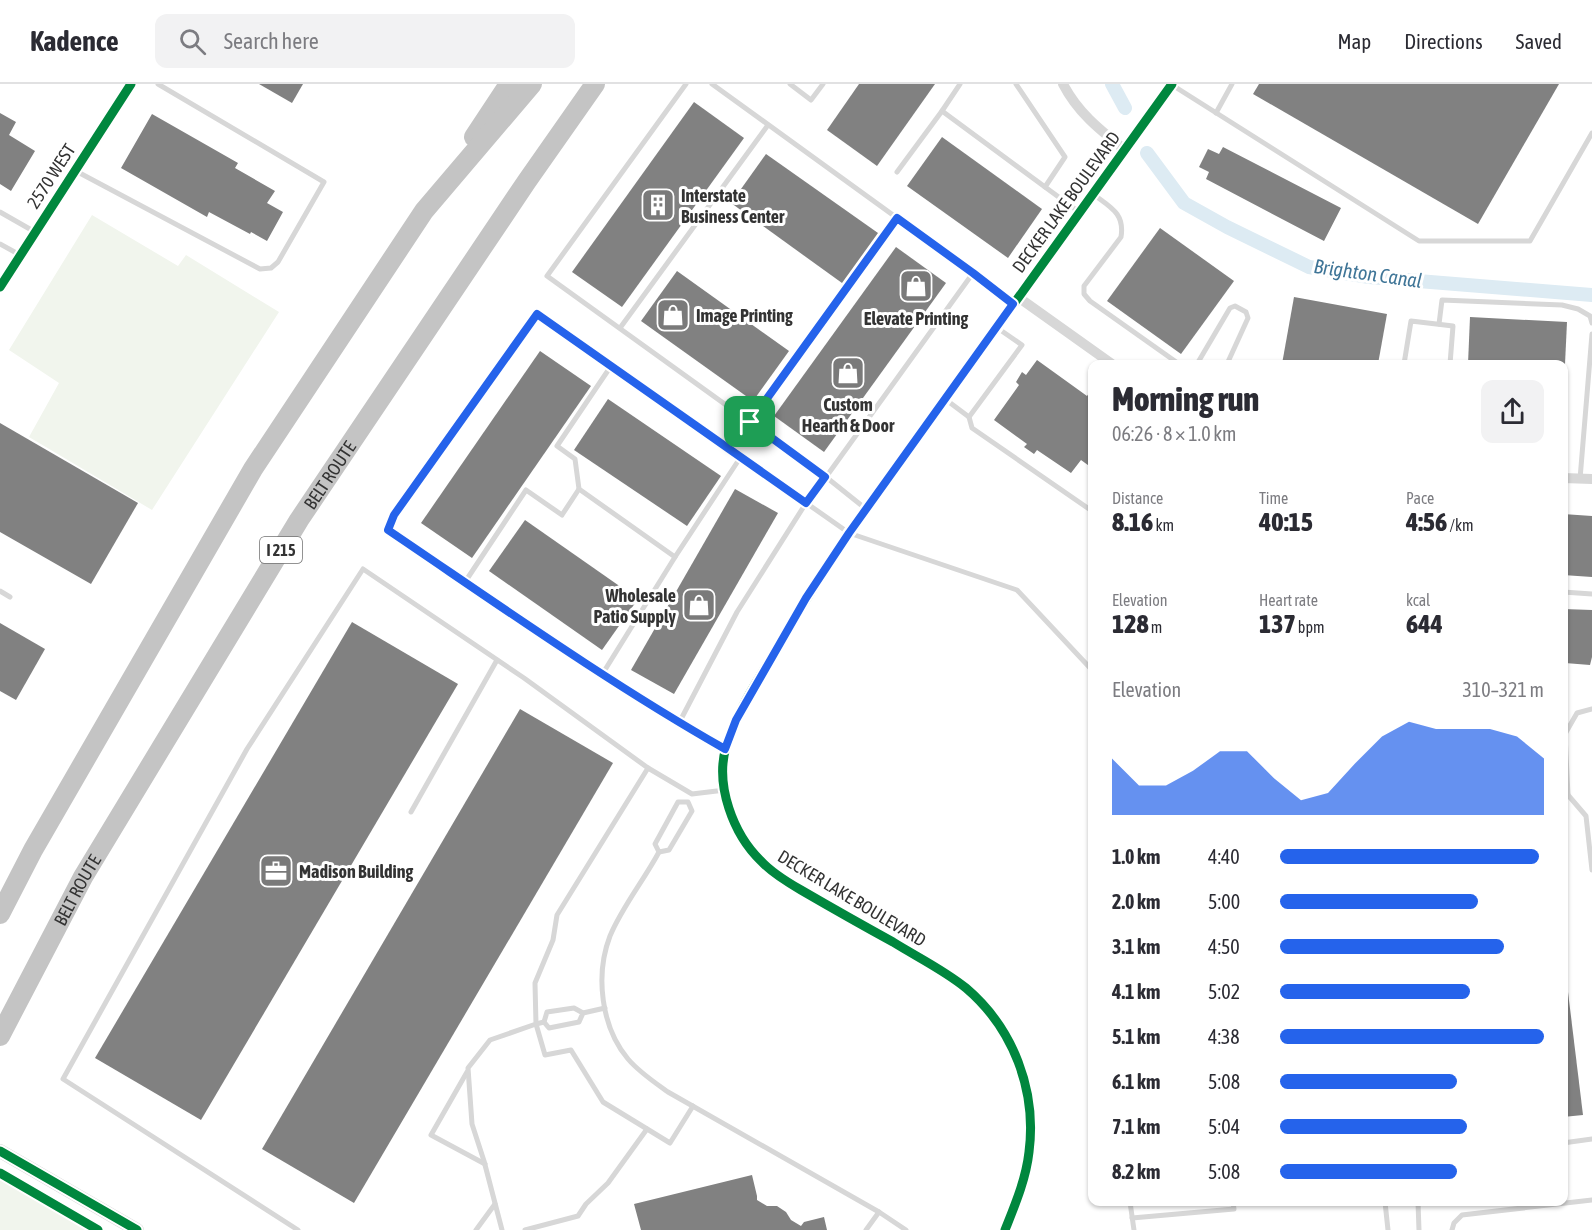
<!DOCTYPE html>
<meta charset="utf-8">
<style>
:root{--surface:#fff;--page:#f2f2f3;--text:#2b2b33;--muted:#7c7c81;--line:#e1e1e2;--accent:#2563eb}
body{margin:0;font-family:"Asap Condensed",sans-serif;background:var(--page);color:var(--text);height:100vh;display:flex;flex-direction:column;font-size:22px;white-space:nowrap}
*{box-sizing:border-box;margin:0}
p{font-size:20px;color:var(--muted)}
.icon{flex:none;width:33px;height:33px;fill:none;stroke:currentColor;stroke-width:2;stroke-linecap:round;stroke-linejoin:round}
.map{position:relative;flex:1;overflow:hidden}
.drawer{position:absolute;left:1088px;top:276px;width:480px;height:846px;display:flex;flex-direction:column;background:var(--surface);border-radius:12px;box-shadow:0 2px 4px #0004}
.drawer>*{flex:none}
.pin{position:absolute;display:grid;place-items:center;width:51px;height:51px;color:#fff;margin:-26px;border-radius:12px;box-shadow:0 3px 9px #0006}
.round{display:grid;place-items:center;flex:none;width:63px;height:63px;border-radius:12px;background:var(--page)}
.headline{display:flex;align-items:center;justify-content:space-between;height:102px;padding:0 24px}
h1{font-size:33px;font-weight:800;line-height:45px}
.stats{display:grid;grid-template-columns:repeat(3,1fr);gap:9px;height:102px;padding:6px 24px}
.stats div{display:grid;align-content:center}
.stats b{font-size:26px;font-weight:800}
.stats small{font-size:16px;font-weight:400}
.stats p{font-size:16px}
.chart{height:168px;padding:12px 24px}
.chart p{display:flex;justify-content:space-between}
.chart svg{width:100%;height:108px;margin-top:6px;fill:var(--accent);opacity:.7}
ul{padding:0 24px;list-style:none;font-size:20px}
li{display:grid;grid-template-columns:96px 72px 1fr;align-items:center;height:45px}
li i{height:15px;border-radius:8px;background:var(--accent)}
header{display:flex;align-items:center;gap:36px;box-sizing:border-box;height:84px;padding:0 30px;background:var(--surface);border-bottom:2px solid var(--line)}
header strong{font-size:28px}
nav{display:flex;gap:33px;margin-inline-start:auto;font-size:21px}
.search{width:420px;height:54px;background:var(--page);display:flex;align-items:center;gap:15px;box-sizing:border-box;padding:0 21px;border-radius:12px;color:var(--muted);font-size:22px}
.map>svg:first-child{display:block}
</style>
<header>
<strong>Kadence</strong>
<div class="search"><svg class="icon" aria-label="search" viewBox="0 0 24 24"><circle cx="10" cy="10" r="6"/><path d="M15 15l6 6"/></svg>Search here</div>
<nav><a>Map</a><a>Directions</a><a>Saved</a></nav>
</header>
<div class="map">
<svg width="1592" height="1146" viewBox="0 0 1592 1146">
<rect width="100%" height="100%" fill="#fff"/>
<g fill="#f1f5ed">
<polygon points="92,131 178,182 186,171 279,228 152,426 29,353 59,299 9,266"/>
<polygon points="0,1096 87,1146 0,1146"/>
</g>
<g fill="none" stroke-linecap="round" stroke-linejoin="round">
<g stroke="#ddebf3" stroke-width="14">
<polyline points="1112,0 1125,24"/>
<polyline points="1147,69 1184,119 1227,143 1309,183 1369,193 1592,211"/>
</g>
</g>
<g fill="#818181">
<polygon points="259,0 303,0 292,19"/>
<polygon points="859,0 935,0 877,82 827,46"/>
<polygon points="1259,0 1559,0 1478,140 1253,10"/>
<polygon points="694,18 744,54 622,223 572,188"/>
<polygon points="0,29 16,38 9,51 35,67 11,107 0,100"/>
<polygon points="152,30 238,79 235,84 275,107 267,119 283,128 267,157 251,148 250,150 209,128 207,133 121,84"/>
<polygon points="942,53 1042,125 1008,174 907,102"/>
<polygon points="1223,63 1341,124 1324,157 1206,95 1209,88 1199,83 1208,65 1219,70"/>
<polygon points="766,70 878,149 842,199 731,119"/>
<polygon points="1160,144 1234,197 1181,270 1107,217"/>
<polygon points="896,163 946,199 824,368 774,332"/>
<polygon points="677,187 789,267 753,317 641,237"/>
<polygon points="1294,213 1387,230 1378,280 1282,280"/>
<polygon points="1470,233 1567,238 1565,280 1468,280"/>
<polygon points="540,267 591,302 472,474 421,439"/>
<polygon points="1037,276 1087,312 1092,305 1092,384 1081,376 1071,389 1037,366 1034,370 1024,363 1027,360 994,336 1019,301 1016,298 1022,288 1026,291"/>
<polygon points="608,315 721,392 687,442 574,366"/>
<polygon points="0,339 138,419 91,500 0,448"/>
<polygon points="735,405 778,429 674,610 631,586"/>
<polygon points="1563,430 1592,432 1592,493 1563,491"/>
<polygon points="525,436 638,515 602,566 489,487"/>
<polygon points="1563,525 1592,526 1592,573 1590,581 1565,579 1565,572 1563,571"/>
<polygon points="352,538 458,600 201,1036 95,974"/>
<polygon points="0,539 45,565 16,616 0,607"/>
<polygon points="520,625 613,679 354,1119 262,1065"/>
<polygon points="1563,867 1583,1031 1563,1033"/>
<polygon points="752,1091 757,1112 757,1116 767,1122 777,1122 786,1128 791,1136 801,1142 804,1138 824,1133 827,1146 641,1146 634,1120"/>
</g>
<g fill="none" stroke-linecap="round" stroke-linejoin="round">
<g stroke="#d7d7d7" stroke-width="5">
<polyline points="686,0 547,192 826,393 973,189 712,0"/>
<polyline points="790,0 811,16 823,0"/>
<polyline points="960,0 942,27 1079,128"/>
<polyline points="1016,0 1065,73 1045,103"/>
<polyline points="1172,1 1419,157 1530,157 1592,49"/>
<polyline points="1216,29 1232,0"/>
<polyline points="74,86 260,185 271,184 278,178 324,98 158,0"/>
<polyline points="897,88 942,27"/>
<path d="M1093,110C1110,123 1125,129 1121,153L1084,202V210L1090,217L1179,280"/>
<polyline points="0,128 35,148"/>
<polyline points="0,160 20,171"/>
<polyline points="973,189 1013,220"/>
<polyline points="1439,240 1442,216 1562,221 1578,225 1590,232 1592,239"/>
<polyline points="620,244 768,41"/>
<polyline points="1197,280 1230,224 1235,222 1246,228 1248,234 1227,280"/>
<polyline points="1404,280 1411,237 1453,242 1450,280"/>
<polyline points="611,282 537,230 394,431 388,446 521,536 679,639 737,528 806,419 826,393 866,425"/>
<polyline points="945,315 969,333 972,344 1092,427"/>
<polyline points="969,333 1022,261 996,243"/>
<polyline points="750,338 897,134"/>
<polyline points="740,374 675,473 579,405 575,375 557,362 611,282 849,449 1017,506 1092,586"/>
<polyline points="1580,395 1592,250"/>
<polyline points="465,498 526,406 562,431 579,405"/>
<polyline points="0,507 10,513"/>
<polyline points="1563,508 1592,510"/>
<polyline points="603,589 675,473"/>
<polyline points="679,639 725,665"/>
<polyline points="1568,711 1565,650 1577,629 1592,625"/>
<polyline points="1563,712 1568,711 1586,732 1592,786"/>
<polygon points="678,718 688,718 692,727 669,766 659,768 655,760"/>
<polyline points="411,728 497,576"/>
<path d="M659,768C644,796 622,823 610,852C595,891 601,943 628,975C639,988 654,998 668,1008L879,1128L906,1146"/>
<polyline points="583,929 579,938 549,944 544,938 547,928 574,924 583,929 605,924"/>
<polyline points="544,938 536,940 545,971 571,966 603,1018 670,1059 693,1022"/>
<polyline points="467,988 431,1051 485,1080"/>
<polyline points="1563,1059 1592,1055"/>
<polyline points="1130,1118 1134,1146"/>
<polyline points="1385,1118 1388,1146"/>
<polyline points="1418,1118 1419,1146"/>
<polyline points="1132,1134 1234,1125 1233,1118"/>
<polyline points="298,1146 63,995 247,665 363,485 524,594 648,684 692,710 725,706"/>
<polyline points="476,1146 495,1120"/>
<polyline points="502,1146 484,1077 472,1040 468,984 490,956 536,940 535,899 553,856 557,831 648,684"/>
<polyline points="525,1146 578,1132 586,1120 608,1099 647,1045"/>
<polyline points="866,1146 879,1128"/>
<polyline points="1452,1146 1454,1139 1462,1131 1592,1116"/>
</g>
<g stroke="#d7d7d7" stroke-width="10">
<path d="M1063,0C1078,29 1100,46 1125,66"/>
<polyline points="0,203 131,0"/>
<polyline points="1018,213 1112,280"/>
<polyline points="1563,394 1592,395"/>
<path d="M1005,1146C1015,1121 1026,1095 1029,1068C1037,1006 1013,944 966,904C944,886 917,873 893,858C862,841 832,824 801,806C787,798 772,789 761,777C733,750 715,701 726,663C735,631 754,602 771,574C796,531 822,490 849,449L1172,0"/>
</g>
<polyline stroke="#d7d7d7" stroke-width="14" points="0,1067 137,1146"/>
<g stroke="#c4c4c4" stroke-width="20">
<polyline points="474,53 509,0"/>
<polyline points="0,830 33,766 253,385 424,127 532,0"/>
<path id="s1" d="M0,952L83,793L299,436L527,97L595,0"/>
</g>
<defs>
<g id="cycleway">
<polyline points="0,203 131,0"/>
<polyline points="0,1067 137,1146"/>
<polyline points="0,1089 98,1146"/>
<path d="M1005,1146C1015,1121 1026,1095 1029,1068C1037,1006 1013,944 966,904C944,886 917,873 893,858C862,841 832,824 801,806C787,798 772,789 761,777C733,750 715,701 726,663C735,631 754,602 771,574C796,531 822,490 849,449L1172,0"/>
</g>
</defs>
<use href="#cycleway" stroke="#fff" stroke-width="13"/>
<use href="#cycleway" stroke="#00873e" stroke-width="9"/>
</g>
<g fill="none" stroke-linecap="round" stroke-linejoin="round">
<defs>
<path id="route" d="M897,134L973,189L1013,220L849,449L806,514L736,636L725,665C609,599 499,521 388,446L394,431L537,230L806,419L825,393L750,338Z"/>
</defs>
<use href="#route" stroke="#fff" stroke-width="12"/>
<use href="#route" stroke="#2563eb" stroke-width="8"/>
</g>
<defs>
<symbol id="building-square" viewBox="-11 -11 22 22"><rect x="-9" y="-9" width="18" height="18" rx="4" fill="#7a7a7a" stroke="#fff"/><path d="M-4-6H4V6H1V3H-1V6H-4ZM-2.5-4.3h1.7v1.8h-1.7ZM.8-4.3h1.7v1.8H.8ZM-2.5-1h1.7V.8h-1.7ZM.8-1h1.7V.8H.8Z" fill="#fff"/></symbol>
<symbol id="shop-square" viewBox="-11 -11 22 22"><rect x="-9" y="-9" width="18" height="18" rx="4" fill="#7a7a7a" stroke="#fff"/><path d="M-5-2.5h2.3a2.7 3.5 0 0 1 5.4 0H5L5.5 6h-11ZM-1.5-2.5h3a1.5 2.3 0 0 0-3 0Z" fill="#fff"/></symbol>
<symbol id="office-square" viewBox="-11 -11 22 22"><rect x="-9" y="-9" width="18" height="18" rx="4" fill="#7a7a7a" stroke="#fff"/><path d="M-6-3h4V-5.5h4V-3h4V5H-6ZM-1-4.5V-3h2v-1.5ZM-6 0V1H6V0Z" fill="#fff"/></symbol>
</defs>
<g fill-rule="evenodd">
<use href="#building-square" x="639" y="102" width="38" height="38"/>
<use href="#shop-square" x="897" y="183" width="38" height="38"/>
<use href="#shop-square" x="654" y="212" width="38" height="38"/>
<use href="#shop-square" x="829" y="270" width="38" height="38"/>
<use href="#shop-square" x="680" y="502" width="38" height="38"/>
<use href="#office-square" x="257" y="768" width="38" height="38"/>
</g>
<g text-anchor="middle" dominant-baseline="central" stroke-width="6" stroke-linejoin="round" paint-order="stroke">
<rect fill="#fff" stroke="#707070" stroke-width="1.5" x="260" y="453" width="42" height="26" rx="4.5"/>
<g font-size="16" font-weight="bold" fill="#333">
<text x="281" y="466">I 215</text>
</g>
<g font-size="18" fill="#333" stroke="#fff">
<text transform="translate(51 92) rotate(-57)">2570 WEST</text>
<text transform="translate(1066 118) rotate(-54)">DECKER LAKE BOULEVARD</text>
<text stroke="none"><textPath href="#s1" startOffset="651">BELT ROUTE</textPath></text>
<text stroke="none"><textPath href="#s1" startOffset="165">BELT ROUTE</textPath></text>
<text transform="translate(852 814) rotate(31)">DECKER LAKE BOULEVARD</text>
</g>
<g font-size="18" font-weight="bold" fill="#333" stroke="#fff" text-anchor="start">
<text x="681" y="111">Interstate<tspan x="681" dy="21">Business Center</tspan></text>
<text x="696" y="231">Image Printing</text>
<text x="916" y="234" text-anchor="middle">Elevate Printing</text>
<text x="848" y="320" text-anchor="middle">Custom<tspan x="848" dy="21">Hearth &amp; Door</tspan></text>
<text x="676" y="511" text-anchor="end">Wholesale<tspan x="676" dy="21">Patio Supply</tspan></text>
<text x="299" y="787">Madison Building</text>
</g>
<g font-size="20" font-style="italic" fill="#3f7597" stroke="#fff">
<text transform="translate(1368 189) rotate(8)">Brighton Canal</text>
</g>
</g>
</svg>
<div class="pin" style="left:750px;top:338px;background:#1e9e55"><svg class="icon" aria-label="arrive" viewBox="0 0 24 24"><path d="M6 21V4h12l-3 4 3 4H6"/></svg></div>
<section class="drawer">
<div class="headline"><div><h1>Morning run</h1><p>06:26 · 8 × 1.0 km</p></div><a class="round"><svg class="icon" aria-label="share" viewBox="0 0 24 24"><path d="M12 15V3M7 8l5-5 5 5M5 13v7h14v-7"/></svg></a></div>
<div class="stats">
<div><p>Distance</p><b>8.16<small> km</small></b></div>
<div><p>Time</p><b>40:15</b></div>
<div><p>Pace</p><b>4:56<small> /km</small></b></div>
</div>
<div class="stats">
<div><p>Elevation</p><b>128<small> m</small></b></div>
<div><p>Heart rate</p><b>137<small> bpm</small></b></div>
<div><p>kcal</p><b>644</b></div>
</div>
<div class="chart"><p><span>Elevation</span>310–321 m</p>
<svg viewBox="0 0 160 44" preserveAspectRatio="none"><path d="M0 44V21L10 32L20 32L30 26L40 18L50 18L60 29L70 38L80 35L90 23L100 12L110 6L120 9L130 9L140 9L150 12L160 21V44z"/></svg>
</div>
<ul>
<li><b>1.0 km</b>4:40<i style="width:98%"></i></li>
<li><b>2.0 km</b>5:00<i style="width:75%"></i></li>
<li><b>3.1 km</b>4:50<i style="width:85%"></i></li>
<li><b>4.1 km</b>5:02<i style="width:72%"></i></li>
<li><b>5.1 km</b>4:38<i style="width:100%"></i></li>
<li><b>6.1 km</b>5:08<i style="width:67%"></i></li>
<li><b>7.1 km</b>5:04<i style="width:71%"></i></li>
<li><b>8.2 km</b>5:08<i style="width:67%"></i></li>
</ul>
</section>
</div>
